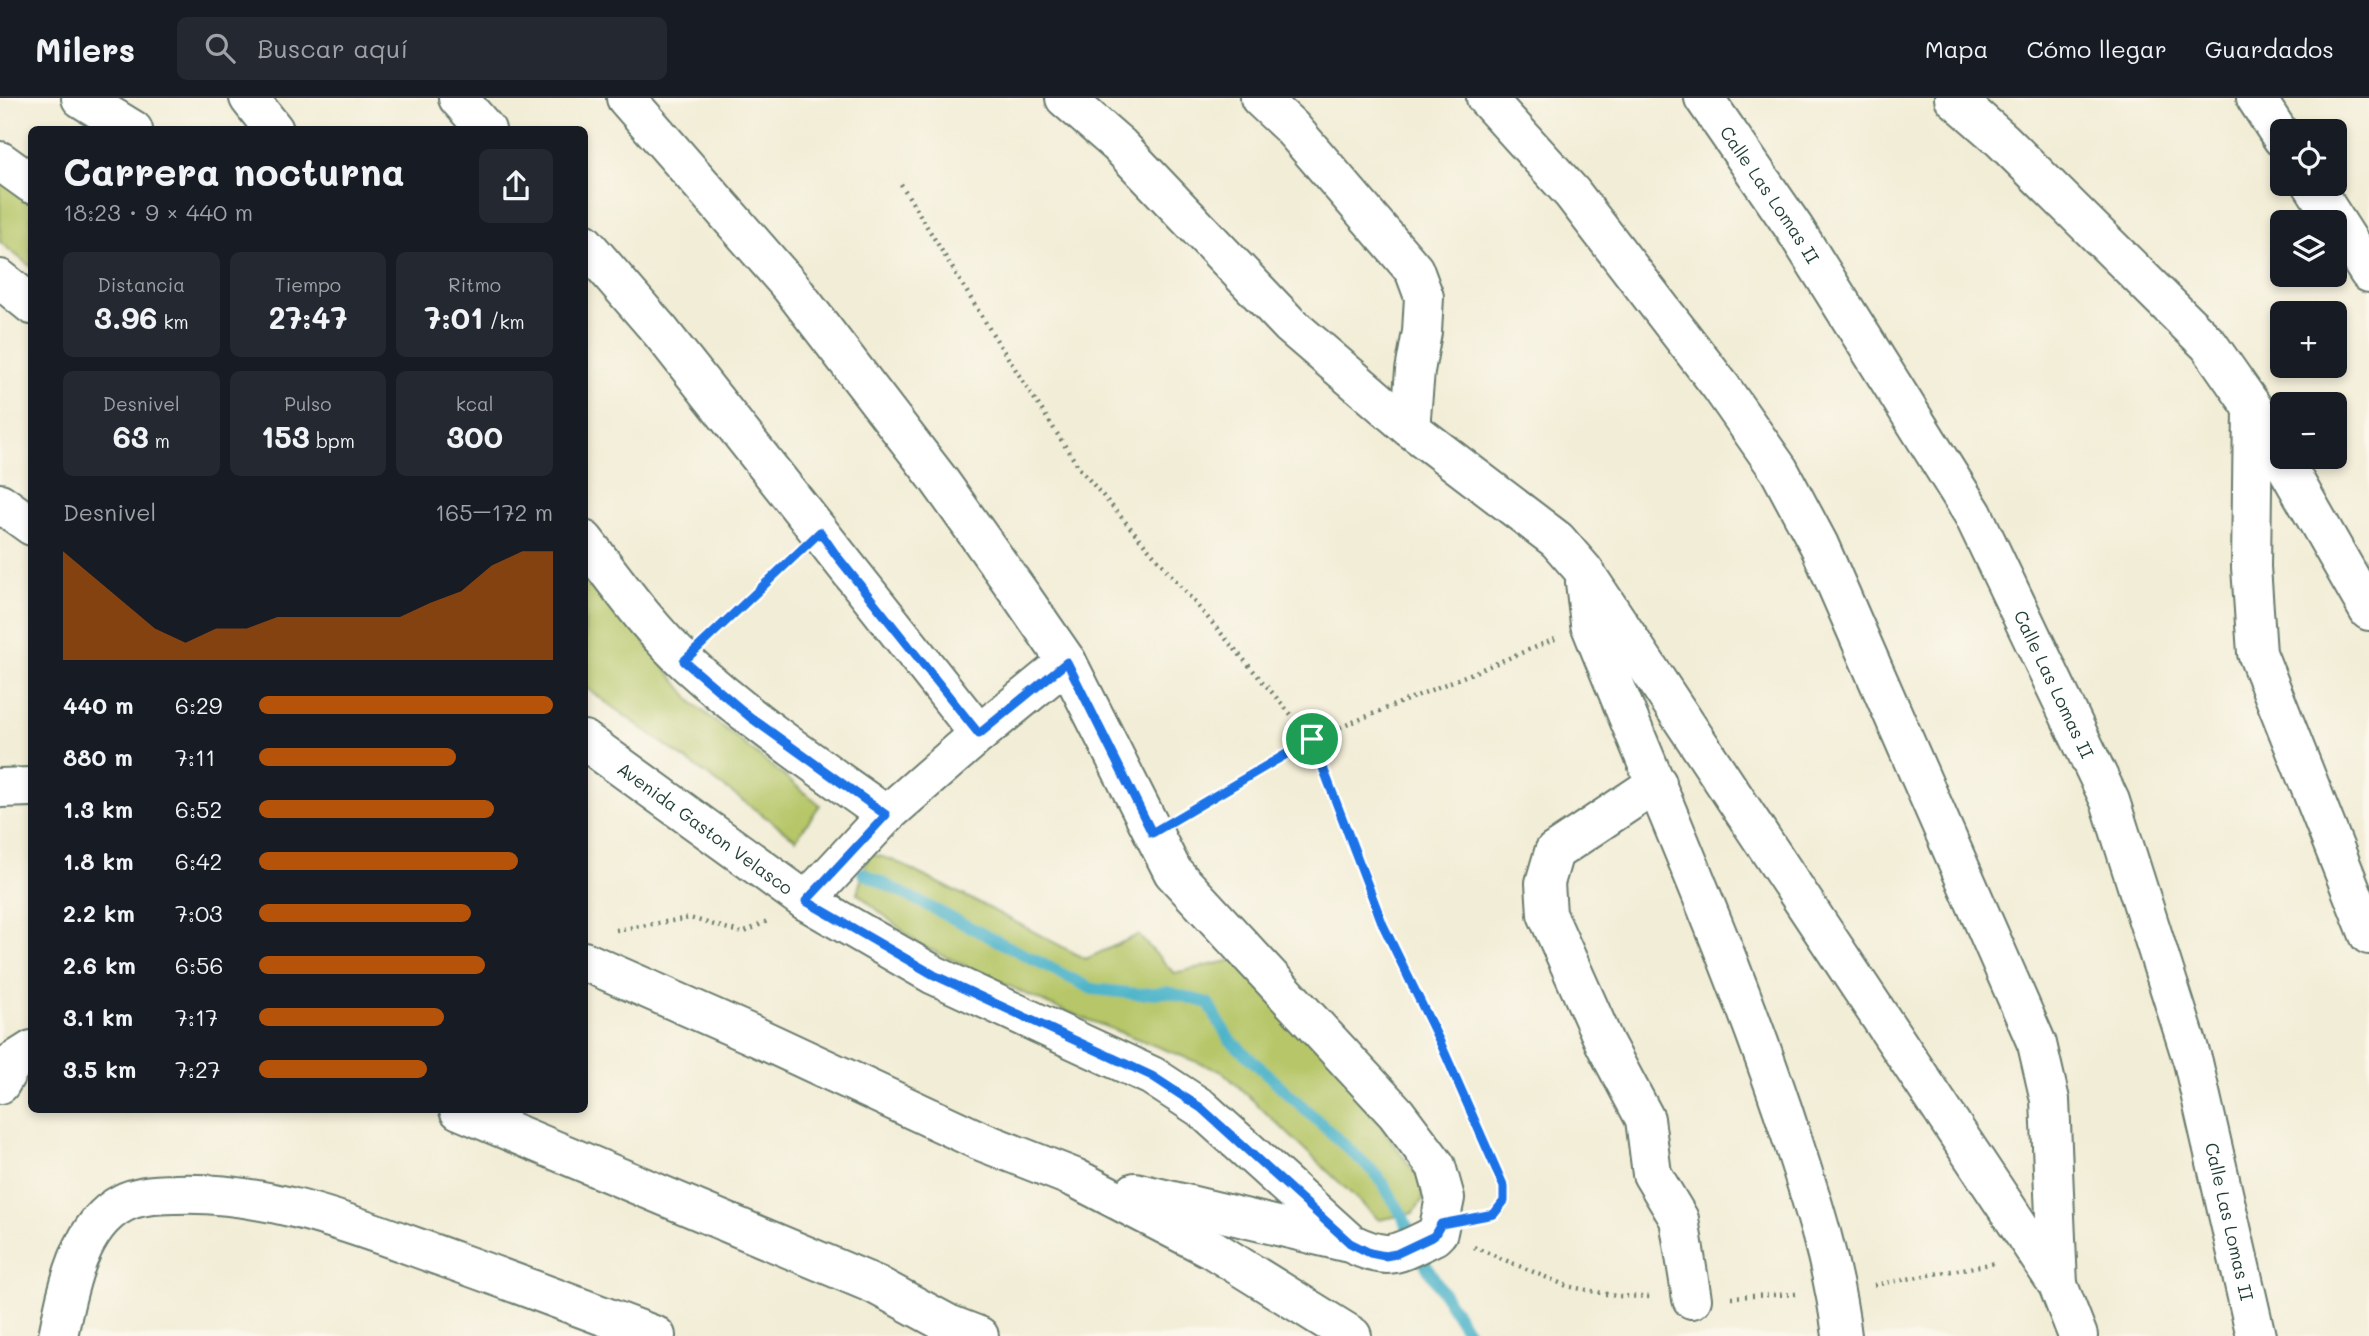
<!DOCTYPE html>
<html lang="es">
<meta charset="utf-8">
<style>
:root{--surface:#171b24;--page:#242831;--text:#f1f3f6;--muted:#9ea1a6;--line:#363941;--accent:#b45309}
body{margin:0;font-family:Mali,sans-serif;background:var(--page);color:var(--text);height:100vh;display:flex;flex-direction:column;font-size:26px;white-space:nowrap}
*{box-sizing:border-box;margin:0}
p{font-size:23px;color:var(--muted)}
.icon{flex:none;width:38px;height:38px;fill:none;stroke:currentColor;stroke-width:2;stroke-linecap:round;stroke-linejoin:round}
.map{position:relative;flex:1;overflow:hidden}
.panel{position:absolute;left:28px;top:28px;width:560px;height:987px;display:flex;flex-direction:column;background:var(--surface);border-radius:10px;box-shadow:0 4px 10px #0003}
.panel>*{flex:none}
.tools{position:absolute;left:2270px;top:21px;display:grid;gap:14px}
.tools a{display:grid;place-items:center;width:77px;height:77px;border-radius:10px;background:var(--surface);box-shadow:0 4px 10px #0003;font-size:35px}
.pin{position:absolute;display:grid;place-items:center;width:60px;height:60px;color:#fff;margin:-30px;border:4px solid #fff;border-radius:50%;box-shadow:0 2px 7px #0007}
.round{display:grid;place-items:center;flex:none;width:74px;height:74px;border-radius:10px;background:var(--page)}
.head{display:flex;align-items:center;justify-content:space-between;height:119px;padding:0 35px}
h1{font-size:38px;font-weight:700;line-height:52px}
.metrics{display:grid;grid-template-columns:repeat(3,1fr);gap:10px;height:119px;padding:7px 35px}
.metrics div{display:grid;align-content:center;border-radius:10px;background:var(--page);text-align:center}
.metrics b{font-size:30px;font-weight:700}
.metrics small{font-size:19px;font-weight:400}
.metrics p{font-size:19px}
.chart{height:196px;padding:14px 35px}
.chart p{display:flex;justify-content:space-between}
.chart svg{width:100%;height:126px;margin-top:7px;fill:var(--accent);opacity:.7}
ul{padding:0 35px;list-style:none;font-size:23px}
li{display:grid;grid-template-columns:112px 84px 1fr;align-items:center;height:52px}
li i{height:18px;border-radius:9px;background:var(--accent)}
header{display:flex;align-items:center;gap:42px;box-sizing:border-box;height:98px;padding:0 35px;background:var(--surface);border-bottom:2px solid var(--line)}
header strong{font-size:33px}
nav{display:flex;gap:38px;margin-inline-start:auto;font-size:24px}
.search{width:490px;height:63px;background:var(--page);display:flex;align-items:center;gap:18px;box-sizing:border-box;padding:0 24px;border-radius:10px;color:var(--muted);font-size:26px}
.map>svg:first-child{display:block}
</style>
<header>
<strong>Milers</strong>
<div class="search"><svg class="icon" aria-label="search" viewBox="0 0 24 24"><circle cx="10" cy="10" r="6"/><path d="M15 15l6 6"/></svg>Buscar aquí</div>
<nav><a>Mapa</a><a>Cómo llegar</a><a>Guardados</a></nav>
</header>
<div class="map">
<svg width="2369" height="1238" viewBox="0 0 2369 1238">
<rect width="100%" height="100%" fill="#fbf7ec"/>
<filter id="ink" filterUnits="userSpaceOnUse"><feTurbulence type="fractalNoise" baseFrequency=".0143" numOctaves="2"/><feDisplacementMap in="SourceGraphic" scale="14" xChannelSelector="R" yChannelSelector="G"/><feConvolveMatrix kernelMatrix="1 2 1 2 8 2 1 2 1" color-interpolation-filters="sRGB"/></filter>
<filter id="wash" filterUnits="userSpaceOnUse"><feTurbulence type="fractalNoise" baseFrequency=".00686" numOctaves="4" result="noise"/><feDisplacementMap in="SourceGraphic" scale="28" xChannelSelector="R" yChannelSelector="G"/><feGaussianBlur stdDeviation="1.57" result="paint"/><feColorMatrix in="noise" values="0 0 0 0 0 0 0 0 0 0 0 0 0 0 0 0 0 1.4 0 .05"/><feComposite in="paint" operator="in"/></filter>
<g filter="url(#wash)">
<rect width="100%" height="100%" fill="#f2edd6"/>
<g fill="#b6c668" stroke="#6a824e" stroke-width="2">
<polygon points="0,81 31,93 31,169 0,144"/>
<polygon points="584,467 694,606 820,707 796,741 585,589"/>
<path d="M869,756C896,760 904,769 928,780C982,805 1033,834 1086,861L1138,837L1174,875L1256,857L1419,1080L1423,1101L1413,1115L1379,1122L1223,974L1050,907L920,847L857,795Z"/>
</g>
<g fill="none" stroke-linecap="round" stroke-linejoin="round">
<polyline stroke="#4bb3c9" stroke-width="12" points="863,775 1092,891 1138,896 1168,894 1208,905 1229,941 1378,1078 1402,1117 1422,1161 1470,1238"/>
</g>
</g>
<g filter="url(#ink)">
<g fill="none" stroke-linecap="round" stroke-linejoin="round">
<defs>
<g id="minor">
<polyline points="81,0 133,32"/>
<polyline points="249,0 274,32"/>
<polyline points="458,0 486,32"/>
<polyline points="1065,0 1119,47 1290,227 1410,330 1557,442 1584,473 2058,1187 2078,1238"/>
<polyline points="1260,0 1291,29 1414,172 1424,199 1422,234 1415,273 1410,330"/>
<polyline points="1486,0 1572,95 1721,289 1779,372 1819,447 2037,946 2050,1002 2058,1187"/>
<path id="s1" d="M1704,0L1794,130L1973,416L2110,703L2193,964L2256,1238"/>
<polyline points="1954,0 2002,42 2209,247 2253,310 2369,513"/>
<polyline points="2256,0 2282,40"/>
<polyline points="0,63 32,86"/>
<polyline points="2312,86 2369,175"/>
<polyline points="584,145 661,234 979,636"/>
<polyline points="0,181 32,207"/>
<polyline points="2253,311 2251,469 2257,555 2369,837"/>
<polyline points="0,405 32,428"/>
<path d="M584,442C616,483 649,531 687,565C748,621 818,668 886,717"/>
<path d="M1585,484L1590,526C1655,688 1727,848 1783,1013C1807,1087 1833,1161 1842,1238"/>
<path id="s2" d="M584,642L806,803L934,877L1152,978L1201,1010L1350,1145C1390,1164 1396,1156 1434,1138L1438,1134L1445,1100L1436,1068L1396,1015L1173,774L1067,564L1020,496L939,382L790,188L626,0"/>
<polyline points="1657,685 1554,754 1545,785 1547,816 1605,946 1645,1021 1652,1076 1679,1121 1692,1201"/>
<polyline points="0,690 32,689"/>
<polyline points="806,803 886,717 979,636 1067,564"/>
<polyline points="584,863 757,939 978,1042 1075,1080 1212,1151 1352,1238"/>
<polyline points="0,986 13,964 32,952"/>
<polyline points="459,1012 876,1187 948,1226 979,1238"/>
<polyline points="1135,1094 1345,1144"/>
<path d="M58,1238C67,1193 79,1127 123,1105C138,1097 158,1096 175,1096C273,1092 366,1132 457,1164C524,1188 590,1213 656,1238"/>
</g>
</defs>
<use href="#minor" stroke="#697b6d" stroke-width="42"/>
<g stroke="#697b6d" stroke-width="4.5" stroke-dasharray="2 5" stroke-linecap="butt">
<polyline points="901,86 992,235 1080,371 1312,641 1383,827 1440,944 1504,1089 1504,1103 1494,1116 1483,1118"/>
<polyline points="713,536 790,462"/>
<polyline points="1187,714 1312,641 1555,541"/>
<polyline points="616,832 690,820 743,835 767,823"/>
<polyline points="1474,1149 1567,1188 1616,1198 1652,1199"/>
<polyline points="1874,1187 1996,1165"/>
<polyline points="1731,1199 1796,1196"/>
</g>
<use href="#minor" stroke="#fff" stroke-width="38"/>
</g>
</g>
<g fill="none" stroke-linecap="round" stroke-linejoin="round" filter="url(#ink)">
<defs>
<polygon id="route" points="820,434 836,457 979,636 1067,564 1152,735 1312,641 1383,827 1440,944 1504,1089 1504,1103 1494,1116 1441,1126 1434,1138 1396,1156 1385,1158 1370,1155 1350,1145 1201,1010 1152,978 934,877 806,803 886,717 750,619 684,563"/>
</defs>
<use href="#route" stroke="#fff" stroke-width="14"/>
<use href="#route" stroke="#1a73e8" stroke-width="9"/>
</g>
<g text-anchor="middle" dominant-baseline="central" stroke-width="5" stroke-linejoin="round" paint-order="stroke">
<g font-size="18" fill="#1f3d34" stroke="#fbf7ec">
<text stroke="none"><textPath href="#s1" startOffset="117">Calle Las Lomas II</textPath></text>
<text stroke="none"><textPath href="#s1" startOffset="684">Calle Las Lomas II</textPath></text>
<text stroke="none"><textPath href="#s2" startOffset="150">Avenida Gaston Velasco</textPath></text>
<text stroke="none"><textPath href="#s1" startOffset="1251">Calle Las Lomas II</textPath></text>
</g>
</g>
</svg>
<div class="tools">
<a><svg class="icon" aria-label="locate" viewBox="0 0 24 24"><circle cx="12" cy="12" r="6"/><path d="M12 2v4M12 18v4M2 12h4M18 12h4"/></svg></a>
<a><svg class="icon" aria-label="layers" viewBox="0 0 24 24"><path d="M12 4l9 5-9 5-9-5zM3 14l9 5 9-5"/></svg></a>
<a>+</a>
<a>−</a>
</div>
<div class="pin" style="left:1312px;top:641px;background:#1e9e55"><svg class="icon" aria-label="arrive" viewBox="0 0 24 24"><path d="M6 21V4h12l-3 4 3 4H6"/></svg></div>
<section class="panel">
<div class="head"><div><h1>Carrera nocturna</h1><p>18:23 · 9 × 440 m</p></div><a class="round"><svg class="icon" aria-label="share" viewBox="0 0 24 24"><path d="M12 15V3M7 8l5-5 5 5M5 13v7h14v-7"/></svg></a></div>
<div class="metrics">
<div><p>Distancia</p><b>3.96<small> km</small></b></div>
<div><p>Tiempo</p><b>27:47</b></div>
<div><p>Ritmo</p><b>7:01<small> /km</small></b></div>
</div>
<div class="metrics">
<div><p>Desnivel</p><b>63<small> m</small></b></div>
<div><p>Pulso</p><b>153<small> bpm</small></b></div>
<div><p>kcal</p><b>300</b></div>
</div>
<div class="chart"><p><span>Desnivel</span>165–172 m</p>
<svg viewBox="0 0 160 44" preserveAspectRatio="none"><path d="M0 44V6L10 15L20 24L30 33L40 38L50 33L60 33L70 29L80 29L90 29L100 29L110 29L120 24L130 20L140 11L150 6L160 6V44z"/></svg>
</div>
<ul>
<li><b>440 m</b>6:29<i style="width:100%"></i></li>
<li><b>880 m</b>7:11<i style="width:67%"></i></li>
<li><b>1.3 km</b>6:52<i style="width:80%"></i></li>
<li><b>1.8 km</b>6:42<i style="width:88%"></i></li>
<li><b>2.2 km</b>7:03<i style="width:72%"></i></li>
<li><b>2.6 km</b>6:56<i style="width:77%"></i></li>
<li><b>3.1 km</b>7:17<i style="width:63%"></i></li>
<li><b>3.5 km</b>7:27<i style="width:57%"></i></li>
</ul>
</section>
</div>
